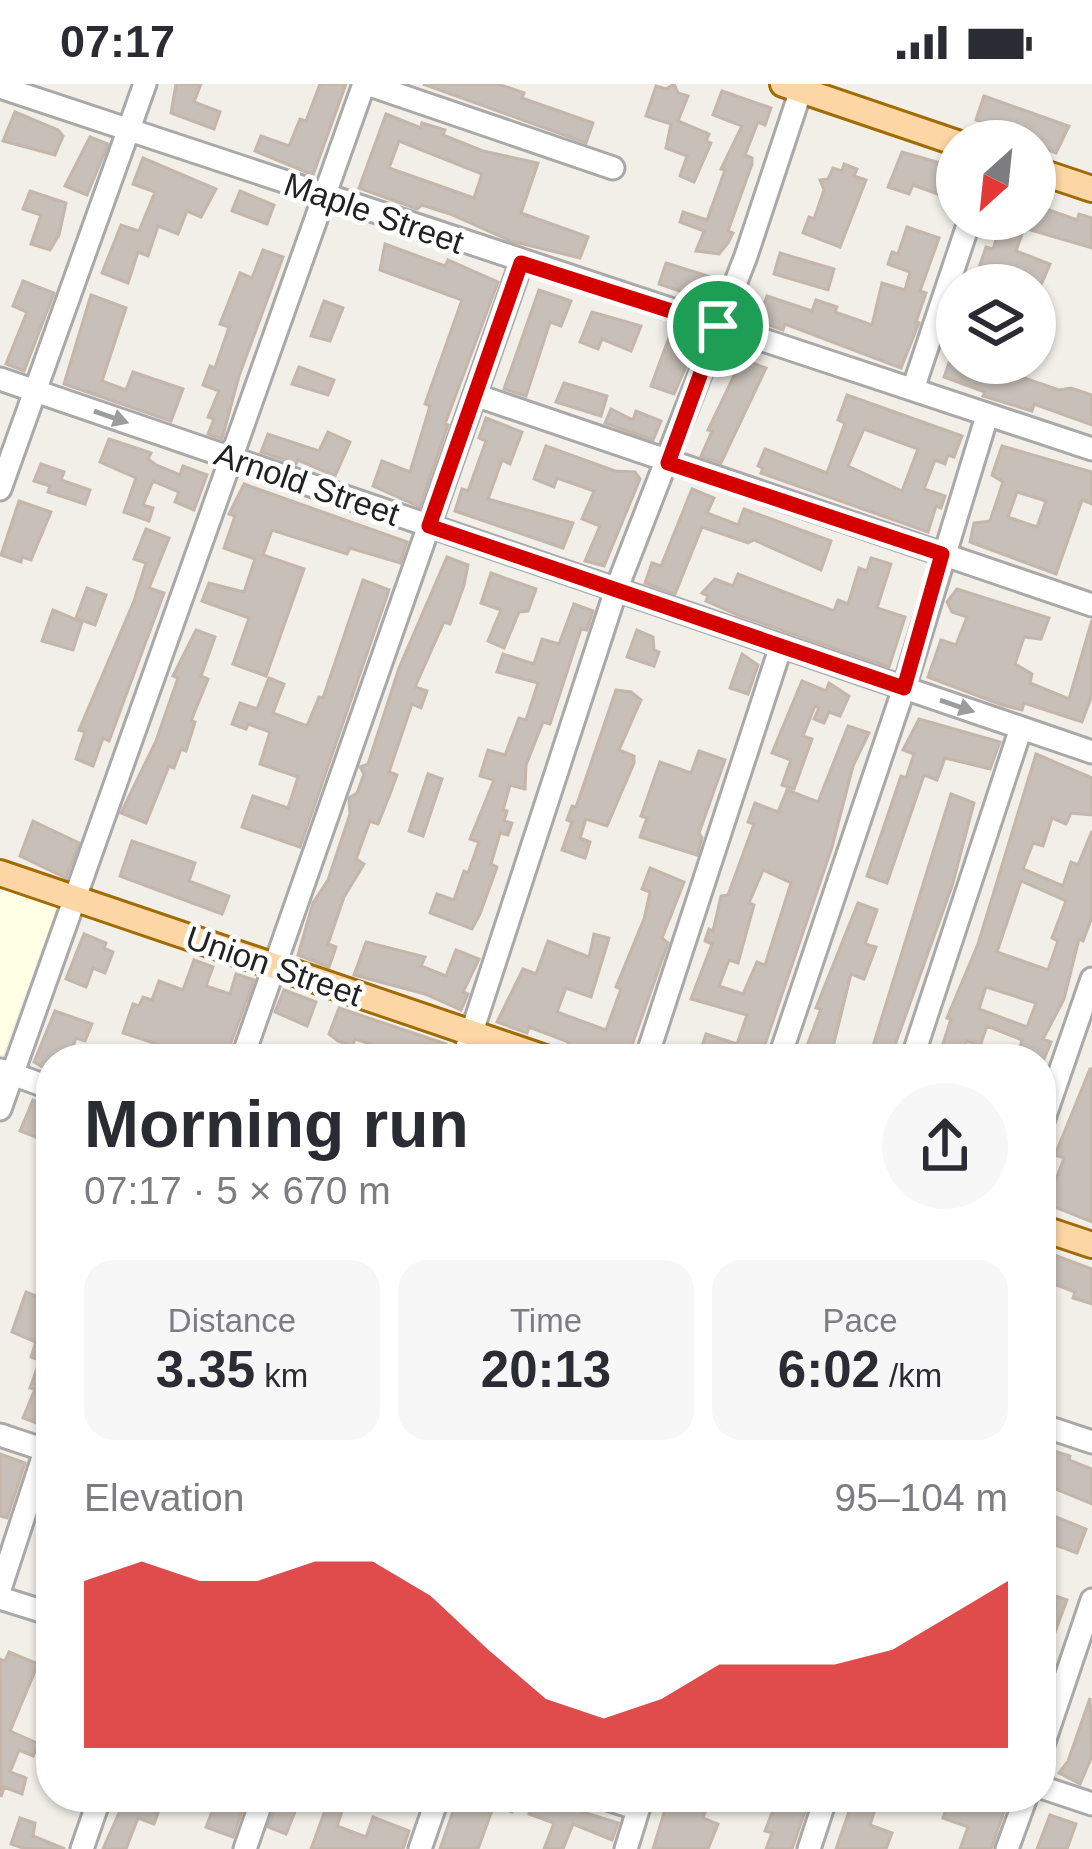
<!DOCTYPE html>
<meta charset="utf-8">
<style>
:root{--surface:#fff;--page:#f7f7f7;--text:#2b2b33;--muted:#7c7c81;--accent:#d40000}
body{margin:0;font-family:Helvetica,sans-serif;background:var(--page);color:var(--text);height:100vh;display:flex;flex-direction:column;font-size:45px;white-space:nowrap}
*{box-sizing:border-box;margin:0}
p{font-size:39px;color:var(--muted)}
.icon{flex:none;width:66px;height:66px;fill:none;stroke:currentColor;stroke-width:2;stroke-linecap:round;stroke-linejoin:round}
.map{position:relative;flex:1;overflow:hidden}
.drawer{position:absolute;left:36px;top:960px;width:1020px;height:768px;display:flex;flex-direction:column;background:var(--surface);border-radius:48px;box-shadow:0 3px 9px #0004}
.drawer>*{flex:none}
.needle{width:78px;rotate:207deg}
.fabs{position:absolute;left:936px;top:36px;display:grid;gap:24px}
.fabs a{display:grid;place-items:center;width:120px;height:120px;border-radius:50%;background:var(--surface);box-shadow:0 3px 9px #0004;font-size:60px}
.pin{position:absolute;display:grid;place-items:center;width:102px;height:102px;color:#fff;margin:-51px;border:6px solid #fff;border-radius:50%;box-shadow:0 3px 12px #0007}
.round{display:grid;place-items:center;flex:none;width:126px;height:126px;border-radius:63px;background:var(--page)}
.overview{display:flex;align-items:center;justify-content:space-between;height:204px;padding:0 48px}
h1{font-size:66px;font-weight:800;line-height:90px}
.metrics{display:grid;grid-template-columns:repeat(3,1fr);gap:18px;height:204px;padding:12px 48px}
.metrics div{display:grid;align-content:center;border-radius:30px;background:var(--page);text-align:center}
.metrics b{font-size:51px;font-weight:800}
.metrics small{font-size:33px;font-weight:400}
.metrics p{font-size:33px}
.chart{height:336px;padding:24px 48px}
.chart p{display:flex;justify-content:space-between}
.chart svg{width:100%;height:216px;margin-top:12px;fill:var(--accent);opacity:.7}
.status{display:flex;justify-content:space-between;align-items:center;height:84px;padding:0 60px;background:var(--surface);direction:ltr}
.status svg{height:33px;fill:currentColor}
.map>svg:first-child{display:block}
</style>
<div class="status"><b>07:17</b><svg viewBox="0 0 49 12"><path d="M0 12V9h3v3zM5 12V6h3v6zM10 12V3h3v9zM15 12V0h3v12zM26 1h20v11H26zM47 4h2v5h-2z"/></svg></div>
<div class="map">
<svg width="1092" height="1765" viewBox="0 0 1092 1765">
<rect width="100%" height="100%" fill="#f2efe9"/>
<polygon fill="#ffffe5" points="0,804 57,823 3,971 0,970"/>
<g fill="#c7bfb8" stroke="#c4b6ab" stroke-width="3" fill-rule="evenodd">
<polygon points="176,0 201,0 194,18 220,28 214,45 171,29"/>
<polygon points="320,0 346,0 313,91 255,67 261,52 289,62 300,35 306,37"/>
<polygon points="423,0 498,0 524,9 522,14 593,39 586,59"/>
<polygon points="674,0 678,9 688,12 678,37 709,50 706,57 711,59 694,98 680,92 687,72 666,64 671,40 646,32 656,2 666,5"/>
<polygon points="722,7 771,24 765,41 758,38 745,71 752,74 752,80 728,147 733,149 728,159 719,170 696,167 704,147 680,138 683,128 707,136 725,86 721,85 742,42 713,31"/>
<polygon points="984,12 1069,42 1056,69 976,36"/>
<polygon points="15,28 58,46 63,52 55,71 3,57"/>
<path d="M386,30L421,44L422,39L445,46L443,51L483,67L538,79L521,129L588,153L580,174L511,157L450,130L422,121L417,125L359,104ZM399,57L482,90L474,114L389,84Z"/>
<polygon points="90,53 108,60 87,111 65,102"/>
<polygon points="902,68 957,84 957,117 913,101 909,110 888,103"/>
<polygon points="143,74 216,105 201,133 187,127 178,150 158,142 148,172 138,168 128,199 102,189 121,141 139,147 155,108 133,100"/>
<polygon points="844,80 857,85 854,92 866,96 840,163 803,149 809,133 814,135 824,106 820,96 828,95 833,84 842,87"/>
<polygon points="30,107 66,119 59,151 50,166 31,160 41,131 23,125"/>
<polygon points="240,107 274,121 267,140 232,127"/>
<polygon points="1038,122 1077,136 1079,130 1092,134 1092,164 1024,144 1016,167 1050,180 1041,201 973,201 986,163 993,165 1003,135 1035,135"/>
<polygon points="907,143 939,154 920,207 926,209 916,238 919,239 901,284 785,240 783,246 758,237 767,212 812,227 816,216 837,223 835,228 872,241 882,199 905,206 910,188 888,180 892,168 898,170"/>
<polygon points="385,160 445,182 448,176 498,198 445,340 448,341 420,423 373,402 382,377 410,388 430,322 425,320 462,216 380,186"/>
<polygon points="263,166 283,173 239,292 222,355 208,350 214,335 208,333 219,307 203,301 210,282 215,284 229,243 220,240 240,189 252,194"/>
<polygon points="780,169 834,185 828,206 774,190"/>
<polygon points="666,179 714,194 707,216 659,200"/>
<polygon points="23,197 54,209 24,287 6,280 27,228 13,222"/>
<polygon points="539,206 571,217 561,242 550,238 526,312 504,305"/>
<polygon points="91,211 126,224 102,297 126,306 133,288 183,305 171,337 64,300"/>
<polygon points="324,217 343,224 330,257 311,252"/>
<polygon points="592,228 641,242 631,267 602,255 598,265 580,258"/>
<polygon points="670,251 696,260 674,310 651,302"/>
<polygon points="742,275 766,284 721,379 701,372 712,347 708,346"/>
<polygon points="949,279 969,279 992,287 993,283 1059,306 1071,304 1092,311 1092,341 1034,320 1032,327 983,312 985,308 944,293"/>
<polygon points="299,283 334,296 328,311 292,300"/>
<polygon points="564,299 607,312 601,332 556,318"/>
<path d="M847,311L962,352L954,373L948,371L945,380L935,376L924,405L945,412L941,424L936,422L928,448L761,389L763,384L758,382L765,365L827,389L845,339L838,336ZM864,345L918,365L902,407L848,382Z"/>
<polygon points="611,325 633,336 636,327 661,337 653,356 605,339"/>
<polygon points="486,334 522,348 510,380 502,376 488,415 573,439 563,464 455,427 462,405 468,407 486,357 479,354"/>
<polygon points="328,348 350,358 335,392 298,376 296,380 261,368 268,350 319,367"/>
<polygon points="109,355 151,369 148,375 156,381 180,391 183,382 207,391 194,426 175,418 179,408 153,397 143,421 153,424 149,437 124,428 136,394 100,378"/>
<polygon points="546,362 615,387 635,388 640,395 604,482 585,477 600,442 582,435 594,407 557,394 554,403 534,395"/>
<path d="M1002,362L1092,388V420L1082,416L1056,490L970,458L974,439L990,437L1003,398L992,391ZM1017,408L1046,417L1037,443L1008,433Z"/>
<polygon points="41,380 64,388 61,396 90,406 85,420 48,408 50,402 34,397"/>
<polygon points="244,400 407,458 400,479 350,464 347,470 272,446 263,471 304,485 266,592 233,580 249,534 202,517 209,499 244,508 255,475 224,464 235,432 229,430"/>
<polygon points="692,405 714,414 707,429 738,441 744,425 831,457 821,486 754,456 748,459 702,443 675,510 645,499 652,479 661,482"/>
<polygon points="19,417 51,428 31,476 22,473 21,478 1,471"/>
<polygon points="146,445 169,454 149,504 164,509 109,657 103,654 93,682 76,675 85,648 79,646 134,517 146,479 134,475"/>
<polygon points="447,473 468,481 464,501 450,540 444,538 415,603 427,607 421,624 412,620 389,688 397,691 390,710 378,740 370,737 356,775 364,780 344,813 328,860 336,863 329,883 298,871 313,819 328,796 350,730 349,714 357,709 364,690 360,683 368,680 399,584"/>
<polygon points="871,474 891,480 877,524 905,533 889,583 738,531 706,517 708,512 702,509 715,495 733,502 738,490 834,527 838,516 848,520 859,484 867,487"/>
<polygon points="491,489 536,505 528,527 519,528 504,564 488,557 501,526 481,519"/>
<polygon points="363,496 389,506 300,763 242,743 253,712 288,724 298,693 260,680 270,648 248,640 246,645 232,640 240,619 257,625 269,594 284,600 273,629 307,642 319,613 323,614"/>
<polygon points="87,504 106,511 95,541 76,534"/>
<polygon points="957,505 1049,534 1041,555 1024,553 1015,580 1032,590 1030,599 1069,615 1092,536 1092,611 1082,638 1024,619 1022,626 1002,621 928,593 941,556 956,561 967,533 952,528 947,518"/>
<polygon points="574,520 593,527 587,546 581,545 550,640 543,638 526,681 525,705 510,701 503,726 507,727 504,737 512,739 508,751 500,749 491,780 497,783 480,830 472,845 430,829 437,810 454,816 464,787 468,789 479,758 470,755 494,696 480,692 488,666 505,671 519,634 526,636 538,599 497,588 503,570 534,580 542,555 559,560"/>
<polygon points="53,526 82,538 73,566 42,557"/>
<polygon points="196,546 215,553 201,592 208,595 191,637 195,638 186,667 181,665 174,684 169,682 146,739 121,729 156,657 178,594 173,592"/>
<polygon points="637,546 653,553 654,566 659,568 654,582 627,573"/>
<polygon points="742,570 758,581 748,610 730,604"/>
<polygon points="802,597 826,607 829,599 849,612 840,632 829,628 824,639 814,635 819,624 815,622 803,652 812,655 794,705 782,701 791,676 772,669"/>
<polygon points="616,606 631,608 641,616 619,666 634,672 634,679 607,742 586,735 580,754 590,758 585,774 562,766 572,738 567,736 572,722 576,723"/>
<polygon points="919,635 1000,658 990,685 945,674 937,696 924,691 887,799 867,792 901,692 906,694 914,670 903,666"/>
<path d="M848,642L869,649L853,682L832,763L760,975H698L706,950L737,960L747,931L691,915L712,860L705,857L709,845L713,847L721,812L728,811L754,740L748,738L755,719L778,728L787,706L818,718ZM763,786L791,799L765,881L757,878L743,910L719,902L729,876L738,879L754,821L749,819Z"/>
<polygon points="699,667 725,676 699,749 702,754 697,771 640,753 647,734 641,732 660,678 691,689"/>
<path d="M1036,670L1092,694V731L1071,729L1066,740L1052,734L1043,762L1033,759L1023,785L1063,802L1071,778L1078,781L1092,747V833L1083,857L1079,855L1064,915L1043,955L1051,958L1044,975H1017L1022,956L987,942L980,962L967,957L959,975L940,969L951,935L947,934L978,860ZM1021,797L1066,817L1052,854L1058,857L1048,886L997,868ZM986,903L1036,919L1027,943L979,925Z"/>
<polygon points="428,690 442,695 423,752 409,747"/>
<polygon points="951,710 974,719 952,802 890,975 869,975"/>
<polygon points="33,737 79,759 66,794 20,772"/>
<polygon points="132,757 195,779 189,797 229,812 222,830 120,792"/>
<polygon points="650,784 684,798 662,854 668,859 627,975 606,975 608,971 584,962 576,966 566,957 529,943 527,949 497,938 523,885 536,890 548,857 589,873 594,850 609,854 591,913 566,904 557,928 606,946 621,905 616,903 644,835 650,808 642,805"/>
<polygon points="858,819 877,826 865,860 876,863 864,895 851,890 833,963 860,975 802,975 821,925 816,924"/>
<polygon points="84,850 106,859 104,864 113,868 105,889 93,884 86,903 66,895"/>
<polygon points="366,858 425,873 421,882 446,892 456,866 479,875 463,908 468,910 461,926 425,910 354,891"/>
<polygon points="194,876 213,883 206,902 230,910 236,890 254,896 225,975 203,975 123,949 133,920 139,922 143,913 152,916 159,897 183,906"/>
<polygon points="284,906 316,918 307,942 275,928"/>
<polygon points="339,924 446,960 440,975 411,969 409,975 396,975 388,972 390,966 355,955 352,962 338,957 329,950"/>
<polygon points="55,927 92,940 85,957 76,954 68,975 51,975 51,988 34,978"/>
<polygon points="1090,985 1092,985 1092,1138 1047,1120 1064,1074 1055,1071"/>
<polygon points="33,1016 50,1024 51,1059 20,1047"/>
<polygon points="1041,1166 1092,1185 1092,1220 1073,1214 1075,1208 1041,1195"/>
<polygon points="26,1208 51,1218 51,1310 48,1327 39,1340 23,1334 35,1305 30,1304 40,1276 31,1273 36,1258 12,1248"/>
<polygon points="1041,1363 1070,1372 1069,1376 1092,1385 1092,1420 1041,1399"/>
<polygon points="0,1370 25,1379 7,1434 0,1432"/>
<polygon points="1051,1431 1086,1445 1077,1469 1050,1459 1052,1454 1044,1451"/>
<polygon points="1041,1507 1067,1516 1042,1583 1041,1583"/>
<polygon points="9,1568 38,1580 10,1647 39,1660 33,1672 19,1666 10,1688 26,1694 22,1710 4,1703 1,1713 0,1575 5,1577"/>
<polygon points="1090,1614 1092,1672 1080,1700 1059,1689 1068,1677"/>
<polygon points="126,1713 151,1718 148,1725 158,1729 154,1740 138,1734 126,1765 103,1765"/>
<polygon points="223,1713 247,1713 233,1753 206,1743 215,1720 220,1721"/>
<polygon points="279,1713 301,1713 286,1750 268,1743"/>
<polygon points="330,1713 347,1713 337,1742 366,1753 373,1733 409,1747 403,1765 311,1765"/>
<polygon points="458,1713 518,1713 512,1728 494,1721 478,1765 440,1765"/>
<polygon points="535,1713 618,1739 612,1756 573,1740 563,1765 544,1765 554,1739 529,1730"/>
<polygon points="669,1713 710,1713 703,1734 718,1740 708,1765 653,1765"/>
<polygon points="778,1713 810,1713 792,1765 766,1765 772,1749 765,1747"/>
<polygon points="854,1713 879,1713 870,1741 892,1749 886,1765 836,1765"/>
<polygon points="972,1713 1009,1713 991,1765 960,1765 968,1743 943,1734 948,1719 967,1725"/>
<polygon points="1050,1731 1076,1740 1067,1765 1037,1765"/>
<polygon points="20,1734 35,1739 33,1752 65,1765 26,1765 11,1760"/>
</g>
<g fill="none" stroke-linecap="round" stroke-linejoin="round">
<defs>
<g id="minor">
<polyline points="367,0 613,84"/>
<polyline points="0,3 1092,365"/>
<polyline points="0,295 1092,668"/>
<polyline points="913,305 970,135"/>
<polyline points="475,311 1092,521"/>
<polyline points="0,405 145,0"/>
<polyline points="242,975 521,179"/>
<polyline points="463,975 616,506 746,172 801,6"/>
<polyline points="646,975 781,562"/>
<polyline points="779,975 904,604 987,332"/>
<polyline points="912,975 1021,644"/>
<polyline points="1,986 51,1004"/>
<polyline points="0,1025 364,0"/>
<polyline points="1041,1043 1092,895"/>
<polyline points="1041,1341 1092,1358"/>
<polyline points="0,1351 51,1368"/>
<polyline points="0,1505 51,1349"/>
<polyline points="0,1514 51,1530"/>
<polyline points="1041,1667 1092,1516"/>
<polyline points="1041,1703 1092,1720"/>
<polyline points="601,1713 638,1725"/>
<polyline points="82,1765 100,1713"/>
<polyline points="245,1765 263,1713"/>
<polyline points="420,1765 438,1713"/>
<polyline points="626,1765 642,1713"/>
<polyline points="809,1765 826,1713"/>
<polyline points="1007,1765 1026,1713"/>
</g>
<g id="major">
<polyline points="783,0 957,59"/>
<polyline points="1035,86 1092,105"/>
<polyline points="0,789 548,975"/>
<polyline points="1041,1144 1092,1161"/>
</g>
</defs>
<use href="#minor" stroke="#a9a9a9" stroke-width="27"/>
<use href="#major" stroke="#a06b00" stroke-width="30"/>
<use href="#minor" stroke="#fff" stroke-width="21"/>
<use href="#major" stroke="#fcd6a4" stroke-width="24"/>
</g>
<defs><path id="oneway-solid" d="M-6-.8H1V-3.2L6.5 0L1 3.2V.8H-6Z" transform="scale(3)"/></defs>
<g fill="#9c9c9c">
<use href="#oneway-solid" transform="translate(111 333) rotate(19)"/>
<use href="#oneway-solid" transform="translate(957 622) rotate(19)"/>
</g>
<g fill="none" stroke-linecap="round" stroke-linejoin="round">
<defs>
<polygon id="route" points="521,179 718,242 668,379 942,470 904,604 429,442"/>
</defs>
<use href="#route" stroke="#fff" stroke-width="24"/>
<use href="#route" stroke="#d40000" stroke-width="15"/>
</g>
<g text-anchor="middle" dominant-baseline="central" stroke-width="9" stroke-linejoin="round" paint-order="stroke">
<g font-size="33" fill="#222" stroke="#fff">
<text transform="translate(374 129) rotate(19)">Maple Street</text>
<text transform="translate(307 400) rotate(19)">Arnold Street</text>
<text transform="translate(274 882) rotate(19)">Union Street</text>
</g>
</g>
</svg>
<div class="fabs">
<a><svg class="needle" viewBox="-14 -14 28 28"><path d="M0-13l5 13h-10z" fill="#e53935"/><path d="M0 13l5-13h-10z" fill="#7c7c81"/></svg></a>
<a><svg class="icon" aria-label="layers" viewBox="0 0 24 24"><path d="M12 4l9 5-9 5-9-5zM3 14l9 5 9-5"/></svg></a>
</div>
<div class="pin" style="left:718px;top:242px;background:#1e9e55"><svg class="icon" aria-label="arrive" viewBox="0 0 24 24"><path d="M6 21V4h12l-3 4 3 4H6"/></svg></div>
<section class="drawer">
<div class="overview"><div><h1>Morning run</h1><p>07:17 · 5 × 670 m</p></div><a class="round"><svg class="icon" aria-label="share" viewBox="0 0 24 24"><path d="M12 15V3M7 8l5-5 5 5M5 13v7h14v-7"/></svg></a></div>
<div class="metrics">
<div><p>Distance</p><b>3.35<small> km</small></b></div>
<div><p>Time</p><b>20:13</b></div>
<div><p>Pace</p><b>6:02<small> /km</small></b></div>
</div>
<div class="chart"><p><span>Elevation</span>95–104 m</p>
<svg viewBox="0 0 160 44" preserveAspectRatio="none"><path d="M0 44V10L10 6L20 10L30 10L40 6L50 6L60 13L70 24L80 34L90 38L100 34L110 27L120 27L130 27L140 24L150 17L160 10V44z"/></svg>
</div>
</section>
</div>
